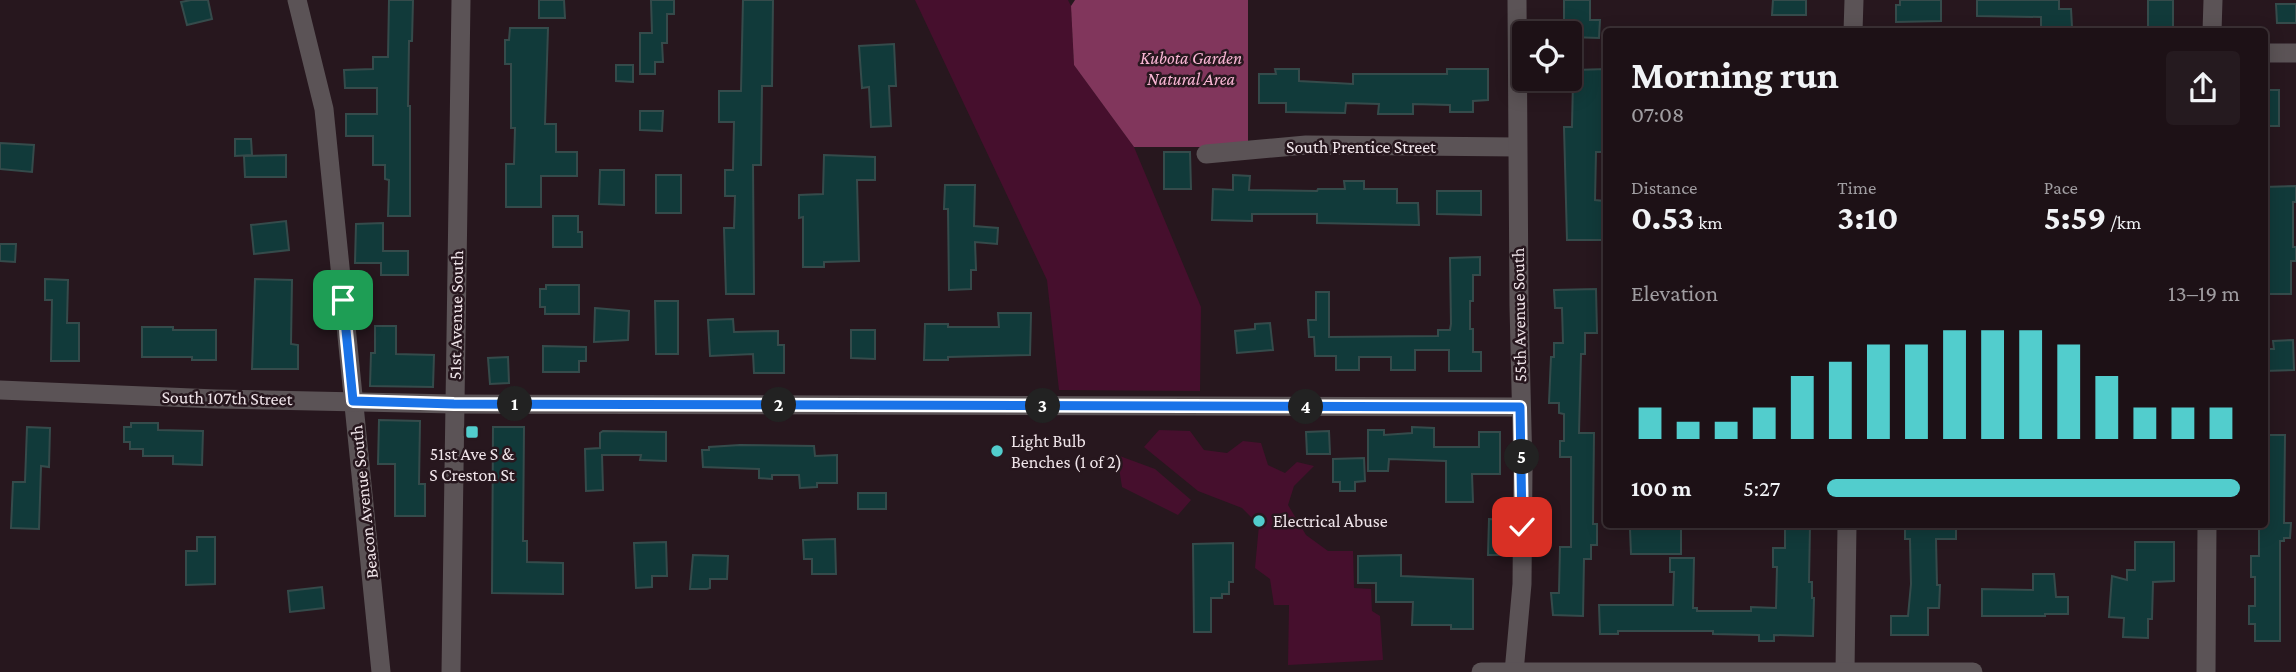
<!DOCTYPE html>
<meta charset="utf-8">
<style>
:root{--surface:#1d1116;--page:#251a1f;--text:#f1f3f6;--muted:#a09da1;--line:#3b3135;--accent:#52cdcd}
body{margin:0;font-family:"Crimson Pro",serif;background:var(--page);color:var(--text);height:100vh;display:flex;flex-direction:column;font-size:26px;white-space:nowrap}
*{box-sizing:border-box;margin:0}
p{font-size:23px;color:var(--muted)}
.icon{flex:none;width:38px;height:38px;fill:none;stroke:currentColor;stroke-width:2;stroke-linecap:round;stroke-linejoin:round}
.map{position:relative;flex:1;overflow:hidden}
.drawer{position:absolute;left:1603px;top:28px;width:665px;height:500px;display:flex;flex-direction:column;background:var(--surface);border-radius:7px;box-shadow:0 4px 18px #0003,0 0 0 2px var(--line)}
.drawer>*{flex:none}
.tools{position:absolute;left:1512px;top:21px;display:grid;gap:14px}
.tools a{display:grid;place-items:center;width:70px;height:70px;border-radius:7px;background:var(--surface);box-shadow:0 4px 18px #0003,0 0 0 2px var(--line);font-size:35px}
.pin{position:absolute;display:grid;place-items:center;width:60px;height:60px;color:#fff;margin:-30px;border-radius:14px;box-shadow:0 4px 10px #0006}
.km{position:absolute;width:35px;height:35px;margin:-18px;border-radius:50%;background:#222;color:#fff;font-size:19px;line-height:35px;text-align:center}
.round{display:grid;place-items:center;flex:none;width:74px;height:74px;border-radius:7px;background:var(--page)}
.summary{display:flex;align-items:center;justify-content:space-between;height:119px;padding:0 28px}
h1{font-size:38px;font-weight:700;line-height:52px}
.stats{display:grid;grid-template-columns:repeat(3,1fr);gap:10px;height:119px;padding:7px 28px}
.stats div{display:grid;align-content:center}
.stats b{font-size:35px;font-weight:700}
.stats small{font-size:19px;font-weight:400}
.stats p{font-size:19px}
.chart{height:196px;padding:14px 28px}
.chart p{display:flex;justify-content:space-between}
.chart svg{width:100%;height:126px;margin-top:7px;stroke:var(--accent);stroke-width:6}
ul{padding:0 28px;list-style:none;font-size:23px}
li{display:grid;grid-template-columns:112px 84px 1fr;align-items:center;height:52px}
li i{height:18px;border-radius:9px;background:var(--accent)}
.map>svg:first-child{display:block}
</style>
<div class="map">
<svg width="2296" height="672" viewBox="0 0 2296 672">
<rect width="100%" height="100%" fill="#27171e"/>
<g fill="#460f2d">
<polygon points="915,0 1068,0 1071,6 1074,65 1134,147 1201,307 1200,391 1059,390 1047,280"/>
<polygon points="1159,430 1190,431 1204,450 1227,453 1243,441 1261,443 1268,465 1285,473 1297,462 1314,466 1294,486 1288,505 1306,535 1328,551 1353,551 1354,588 1371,589 1372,611 1380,616 1383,660 1288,665 1289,605 1274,605 1270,579 1255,568 1259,525 1242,508 1198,491 1144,447"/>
<polygon points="1117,455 1155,469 1191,500 1178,515 1122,487"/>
</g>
<polygon fill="#81365c" points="1075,0 1248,0 1248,147 1134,147 1074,65 1071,6"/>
<g fill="#113a3a" stroke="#354b4b" stroke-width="2">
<polygon points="191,0 208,0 212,19 187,25 181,2"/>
<polygon points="389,0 413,0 412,41 409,41 408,106 410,106 410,216 388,216 389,180 385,179 385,165 373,165 373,136 346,136 346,114 377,114 377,88 345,88 344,70 373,69 373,57 388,57"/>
<polygon points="539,0 564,0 565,18 539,18"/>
<polygon points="651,0 674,0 674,14 667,14 667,43 662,43 663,62 655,62 655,74 640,74 640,33 652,33"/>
<polygon points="743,0 773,0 772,86 762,86 761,165 753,165 754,294 726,294 724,228 734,228 735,196 725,196 725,170 733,170 734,122 719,122 719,91 741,91"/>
<polygon points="1564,0 1590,0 1590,20 1600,20 1599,38 1570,37 1570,33 1564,33"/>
<polygon points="1773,0 1806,0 1806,15 1772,15"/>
<polygon points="1900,0 1941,0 1941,21 1896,22 1896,5 1900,5"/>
<polygon points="1977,0 2059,0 2059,9 2071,9 2072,27 2041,29 2041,17 1977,16"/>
<polygon points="2148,0 2173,0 2173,27 2148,28"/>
<polygon points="2276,4 2296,4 2296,23 2277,23"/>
<polygon points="510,28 548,28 545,124 556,124 556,152 577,152 577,176 541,176 541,207 506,207 506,164 514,164 515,128 511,128 511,64 505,64 505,40 509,40"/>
<polygon points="894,44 896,86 889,86 891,126 871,127 869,87 862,88 859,46"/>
<polygon points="616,65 633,65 633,82 616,81"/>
<polygon points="1275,69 1299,69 1299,81 1353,84 1353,74 1447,74 1447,69 1488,69 1488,100 1473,101 1473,112 1450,112 1450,105 1413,104 1413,114 1378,114 1379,104 1346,103 1345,113 1286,112 1286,103 1259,103 1259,74 1276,74"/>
<polygon points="1606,69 1606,123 1603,123 1603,152 1596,152 1595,200 1604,201 1604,240 1567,240 1564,127 1572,127 1573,80 1576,80 1575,70"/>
<rect x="2264" y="90" width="15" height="36"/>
<polygon points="640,111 663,111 662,131 640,130"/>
<polygon points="235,139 251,139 252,155 235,156"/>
<polygon points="0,143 34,145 32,172 0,169"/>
<polygon points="1164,152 1190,152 1191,189 1164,189"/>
<polygon points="286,155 286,177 245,177 244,156"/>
<polygon points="824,155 875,157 875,180 857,180 859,261 824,262 824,267 803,267 803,217 799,218 799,195 823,194"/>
<polygon points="600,170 624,170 624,205 599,204"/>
<rect x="656" y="175" width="25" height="38"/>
<polygon points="1233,175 1250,176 1249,190 1317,191 1318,189 1345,189 1344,181 1364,181 1364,189 1397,189 1397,203 1418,203 1419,225 1317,223 1317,214 1252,214 1252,221 1212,220 1213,189 1233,190"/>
<polygon points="945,185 975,185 974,226 998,228 997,244 975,242 976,270 971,270 971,289 949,290 948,209 944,209"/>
<polygon points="2296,186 2296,202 2293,202 2293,247 2296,247 2296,261 2291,261 2291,294 2264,294 2264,187"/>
<polygon points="1437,191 1481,191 1481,215 1437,214"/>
<polygon points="553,216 578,216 578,232 582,232 582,247 553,247"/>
<polygon points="286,221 289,250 254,254 251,225"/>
<polygon points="383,223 383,251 408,251 408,275 381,275 381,263 355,263 356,224"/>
<polygon points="0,244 16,244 15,262 0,261"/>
<polygon points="1480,257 1480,275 1473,275 1473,301 1470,301 1470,329 1473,329 1473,352 1481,352 1481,371 1449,371 1449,350 1415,350 1415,370 1391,370 1391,357 1359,357 1359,370 1336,370 1336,356 1315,356 1314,337 1309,337 1308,320 1316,320 1316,292 1329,292 1329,337 1438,336 1438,330 1450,330 1451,324 1450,258"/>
<polygon points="45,279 68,280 67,323 79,323 79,361 51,361 52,300 45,300"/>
<polygon points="255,279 292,280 291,344 298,345 298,369 252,369"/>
<polygon points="546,285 579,285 579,314 545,314 545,307 540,307 540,289 546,289"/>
<polygon points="1596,289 1597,333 1585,333 1585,354 1581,354 1579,433 1594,433 1593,524 1597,524 1597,545 1591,545 1591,559 1584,559 1583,616 1553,615 1551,593 1559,593 1560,547 1571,547 1571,457 1560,457 1560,441 1564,441 1564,414 1559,413 1559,403 1549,403 1551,357 1554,357 1554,343 1563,343 1562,308 1555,308 1554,290"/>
<polygon points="655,301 678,301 678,354 656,354"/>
<polygon points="595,308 629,311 628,340 594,342"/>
<polygon points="998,313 1031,313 1030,355 948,357 948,360 924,360 925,324 948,324 948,327 999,327"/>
<polygon points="733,319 734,332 778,331 778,345 784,345 784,373 754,373 753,354 710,356 708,320"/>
<polygon points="1270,323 1273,350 1237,353 1235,331 1255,329 1255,324"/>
<polygon points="375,326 396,326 396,354 434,355 433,387 370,386 371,353 375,353"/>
<polygon points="142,327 173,327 173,330 216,330 216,360 192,360 192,357 142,357"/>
<polygon points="851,330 875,330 875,359 851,358"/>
<polygon points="2293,340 2294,370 2264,371 2264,349 2274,349 2273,341"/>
<polygon points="543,346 586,347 586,361 579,361 579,372 543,372"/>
<polygon points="508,357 509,383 490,384 488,358"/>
<polygon points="379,420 420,421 419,484 425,484 425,516 395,516 395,464 378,464"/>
<polygon points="131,423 158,423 158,430 203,431 202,465 173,464 173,456 143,456 143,449 130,449 130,442 124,442 124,427 131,427"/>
<polygon points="27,427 50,428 49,467 41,466 39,529 11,528 13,482 25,482"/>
<polygon points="493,427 524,427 523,541 527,541 527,562 563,563 563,594 492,593"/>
<polygon points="1412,427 1434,428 1434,447 1479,447 1479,432 1500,432 1500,474 1472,474 1473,502 1446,502 1446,461 1389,459 1388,471 1368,471 1368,430 1384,430 1384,435 1412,433"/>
<polygon points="603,431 666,432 666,461 640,460 641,455 602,455 603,490 586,491 585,449 600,448 600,433"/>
<polygon points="1329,431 1330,454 1307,454 1306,432"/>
<polygon points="2264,435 2285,435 2284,523 2291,523 2290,538 2284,538 2284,541 2280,541 2280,641 2255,641 2255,624 2249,624 2249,606 2255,606 2255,577 2251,577 2251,556 2259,556 2259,525 2264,525"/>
<polygon points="740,445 814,446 815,456 837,455 837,483 817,483 817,487 800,488 799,475 772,475 772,479 759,478 759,469 703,467 702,450 709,450 709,447"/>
<polygon points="1364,458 1365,481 1355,482 1355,491 1340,491 1340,482 1333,482 1333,459"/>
<rect x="858" y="493" width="28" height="16"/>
<polygon points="1489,519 1505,520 1505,555 1488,555"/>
<polygon points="1785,525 1810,525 1809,582 1812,582 1812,598 1814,598 1813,636 1774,635 1774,641 1759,641 1759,635 1713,634 1713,631 1618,631 1618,634 1600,634 1599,605 1673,605 1674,572 1670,572 1670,558 1694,558 1693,608 1697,608 1697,611 1751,611 1751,607 1776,608 1777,567 1773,567 1773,548 1785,548"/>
<polygon points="1905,525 1956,525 1956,539 1936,539 1937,585 1940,585 1939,608 1928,608 1928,635 1891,635 1891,616 1908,616 1911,584 1910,539 1905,539"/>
<polygon points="1630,529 1681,529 1681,554 1631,554"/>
<polygon points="197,537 215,537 215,584 186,585 186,551 197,551"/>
<polygon points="835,539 836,574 812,574 812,559 804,559 803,540"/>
<polygon points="666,542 667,576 652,576 652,587 636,588 634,543"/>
<polygon points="2135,542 2174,542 2174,581 2153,582 2152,619 2148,619 2148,638 2123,637 2124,618 2109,617 2112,576 2127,580 2127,570 2135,570"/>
<polygon points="1233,543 1233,582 1229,582 1229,594 1222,594 1222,598 1211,598 1211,632 1194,632 1193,544"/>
<polygon points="693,555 728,556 727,579 710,579 710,588 707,589 690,589"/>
<polygon points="1401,555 1401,576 1473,579 1473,629 1451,629 1451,625 1412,625 1413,602 1376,602 1376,583 1358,583 1358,556"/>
<polygon points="2033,574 2054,574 2056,597 2068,597 2068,614 2045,614 2045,616 1982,616 1982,589 2033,590"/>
<polygon points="322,587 324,608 290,612 288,591"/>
</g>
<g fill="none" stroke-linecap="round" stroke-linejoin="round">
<g stroke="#5b5356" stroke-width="19">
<polyline points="297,0 324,109 381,672"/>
<polyline points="1853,32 1854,0"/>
<polyline points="2212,32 2213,0"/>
<polyline points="2264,53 2296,53"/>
<polyline points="1206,154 1306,145 1517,147"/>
<polyline points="0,390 216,399 454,404 1520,407"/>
<polyline points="1514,672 1522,584 1523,470 1519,306 1517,0"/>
<polyline points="1845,672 1847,525"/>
<polyline points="2206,672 2207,525"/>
</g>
<g stroke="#5b5356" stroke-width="19">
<polyline points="451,672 461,0"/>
<polyline points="1481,672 1973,672"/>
</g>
</g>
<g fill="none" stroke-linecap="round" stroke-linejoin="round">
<defs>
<polyline id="route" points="343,300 353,401 454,404 1520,407 1522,527"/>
</defs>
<use href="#route" stroke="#fff" stroke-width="14"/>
<use href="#route" stroke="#1a73e8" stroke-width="9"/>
</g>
<g fill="#52cdcd" stroke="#27171e" stroke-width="2.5">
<rect x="465" y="425" width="14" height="14" rx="3.5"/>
<circle cx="997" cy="451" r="7"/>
<circle cx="1259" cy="521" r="7"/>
</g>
<g text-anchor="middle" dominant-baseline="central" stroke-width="5" stroke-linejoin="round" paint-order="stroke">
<g font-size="18" font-style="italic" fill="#f9b6d4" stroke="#27171e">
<text x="1191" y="58">Kubota Garden<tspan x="1191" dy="21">Natural Area</tspan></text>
</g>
<g font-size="18" fill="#efe4e9" stroke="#27171e">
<text x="1361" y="147">South Prentice Street</text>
<text transform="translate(456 315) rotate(-89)">51st Avenue South</text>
<text transform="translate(1519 315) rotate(-91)">55th Avenue South</text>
<text transform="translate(227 398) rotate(1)">South 107th Street</text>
<text transform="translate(364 502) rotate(-96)">Beacon Avenue South</text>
</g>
<g font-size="18" fill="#efe4e9" stroke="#27171e" text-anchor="start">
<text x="1011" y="441">Light Bulb<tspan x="1011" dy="21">Benches (1 of 2)</tspan></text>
<text x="472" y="454" text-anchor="middle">51st Ave S &amp;<tspan x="472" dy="21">S Creston St</tspan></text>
<text x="1273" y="521">Electrical Abuse</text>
</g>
</g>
</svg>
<div class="tools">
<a><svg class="icon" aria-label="locate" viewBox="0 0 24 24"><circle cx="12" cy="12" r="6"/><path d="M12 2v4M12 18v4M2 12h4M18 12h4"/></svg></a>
</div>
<div class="pin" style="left:343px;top:300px;background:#1e9e55"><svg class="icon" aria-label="arrive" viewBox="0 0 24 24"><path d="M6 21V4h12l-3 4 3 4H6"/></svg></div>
<div class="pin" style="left:1522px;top:527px;background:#d93025"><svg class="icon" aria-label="check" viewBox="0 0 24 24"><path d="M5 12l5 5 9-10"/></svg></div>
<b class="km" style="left:515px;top:404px">1</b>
<b class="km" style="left:779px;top:405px">2</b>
<b class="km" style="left:1043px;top:406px">3</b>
<b class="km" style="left:1306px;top:407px">4</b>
<b class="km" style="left:1522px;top:457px">5</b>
<section class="drawer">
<div class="summary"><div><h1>Morning run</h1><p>07:08</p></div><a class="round"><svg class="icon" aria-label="share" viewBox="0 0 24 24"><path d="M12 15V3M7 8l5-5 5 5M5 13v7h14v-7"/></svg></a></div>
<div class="stats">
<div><p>Distance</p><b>0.53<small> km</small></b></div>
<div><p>Time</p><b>3:10</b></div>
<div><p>Pace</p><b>5:59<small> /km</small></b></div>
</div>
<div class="chart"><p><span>Elevation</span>13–19 m</p>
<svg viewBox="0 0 160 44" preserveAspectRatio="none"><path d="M5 44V33M15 44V38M25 44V38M35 44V33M45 44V22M55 44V17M65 44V11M75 44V11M85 44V6M95 44V6M105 44V6M115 44V11M125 44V22M135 44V33M145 44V33M155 44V33"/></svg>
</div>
<ul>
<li><b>100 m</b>5:27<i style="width:100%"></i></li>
</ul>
</section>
</div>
